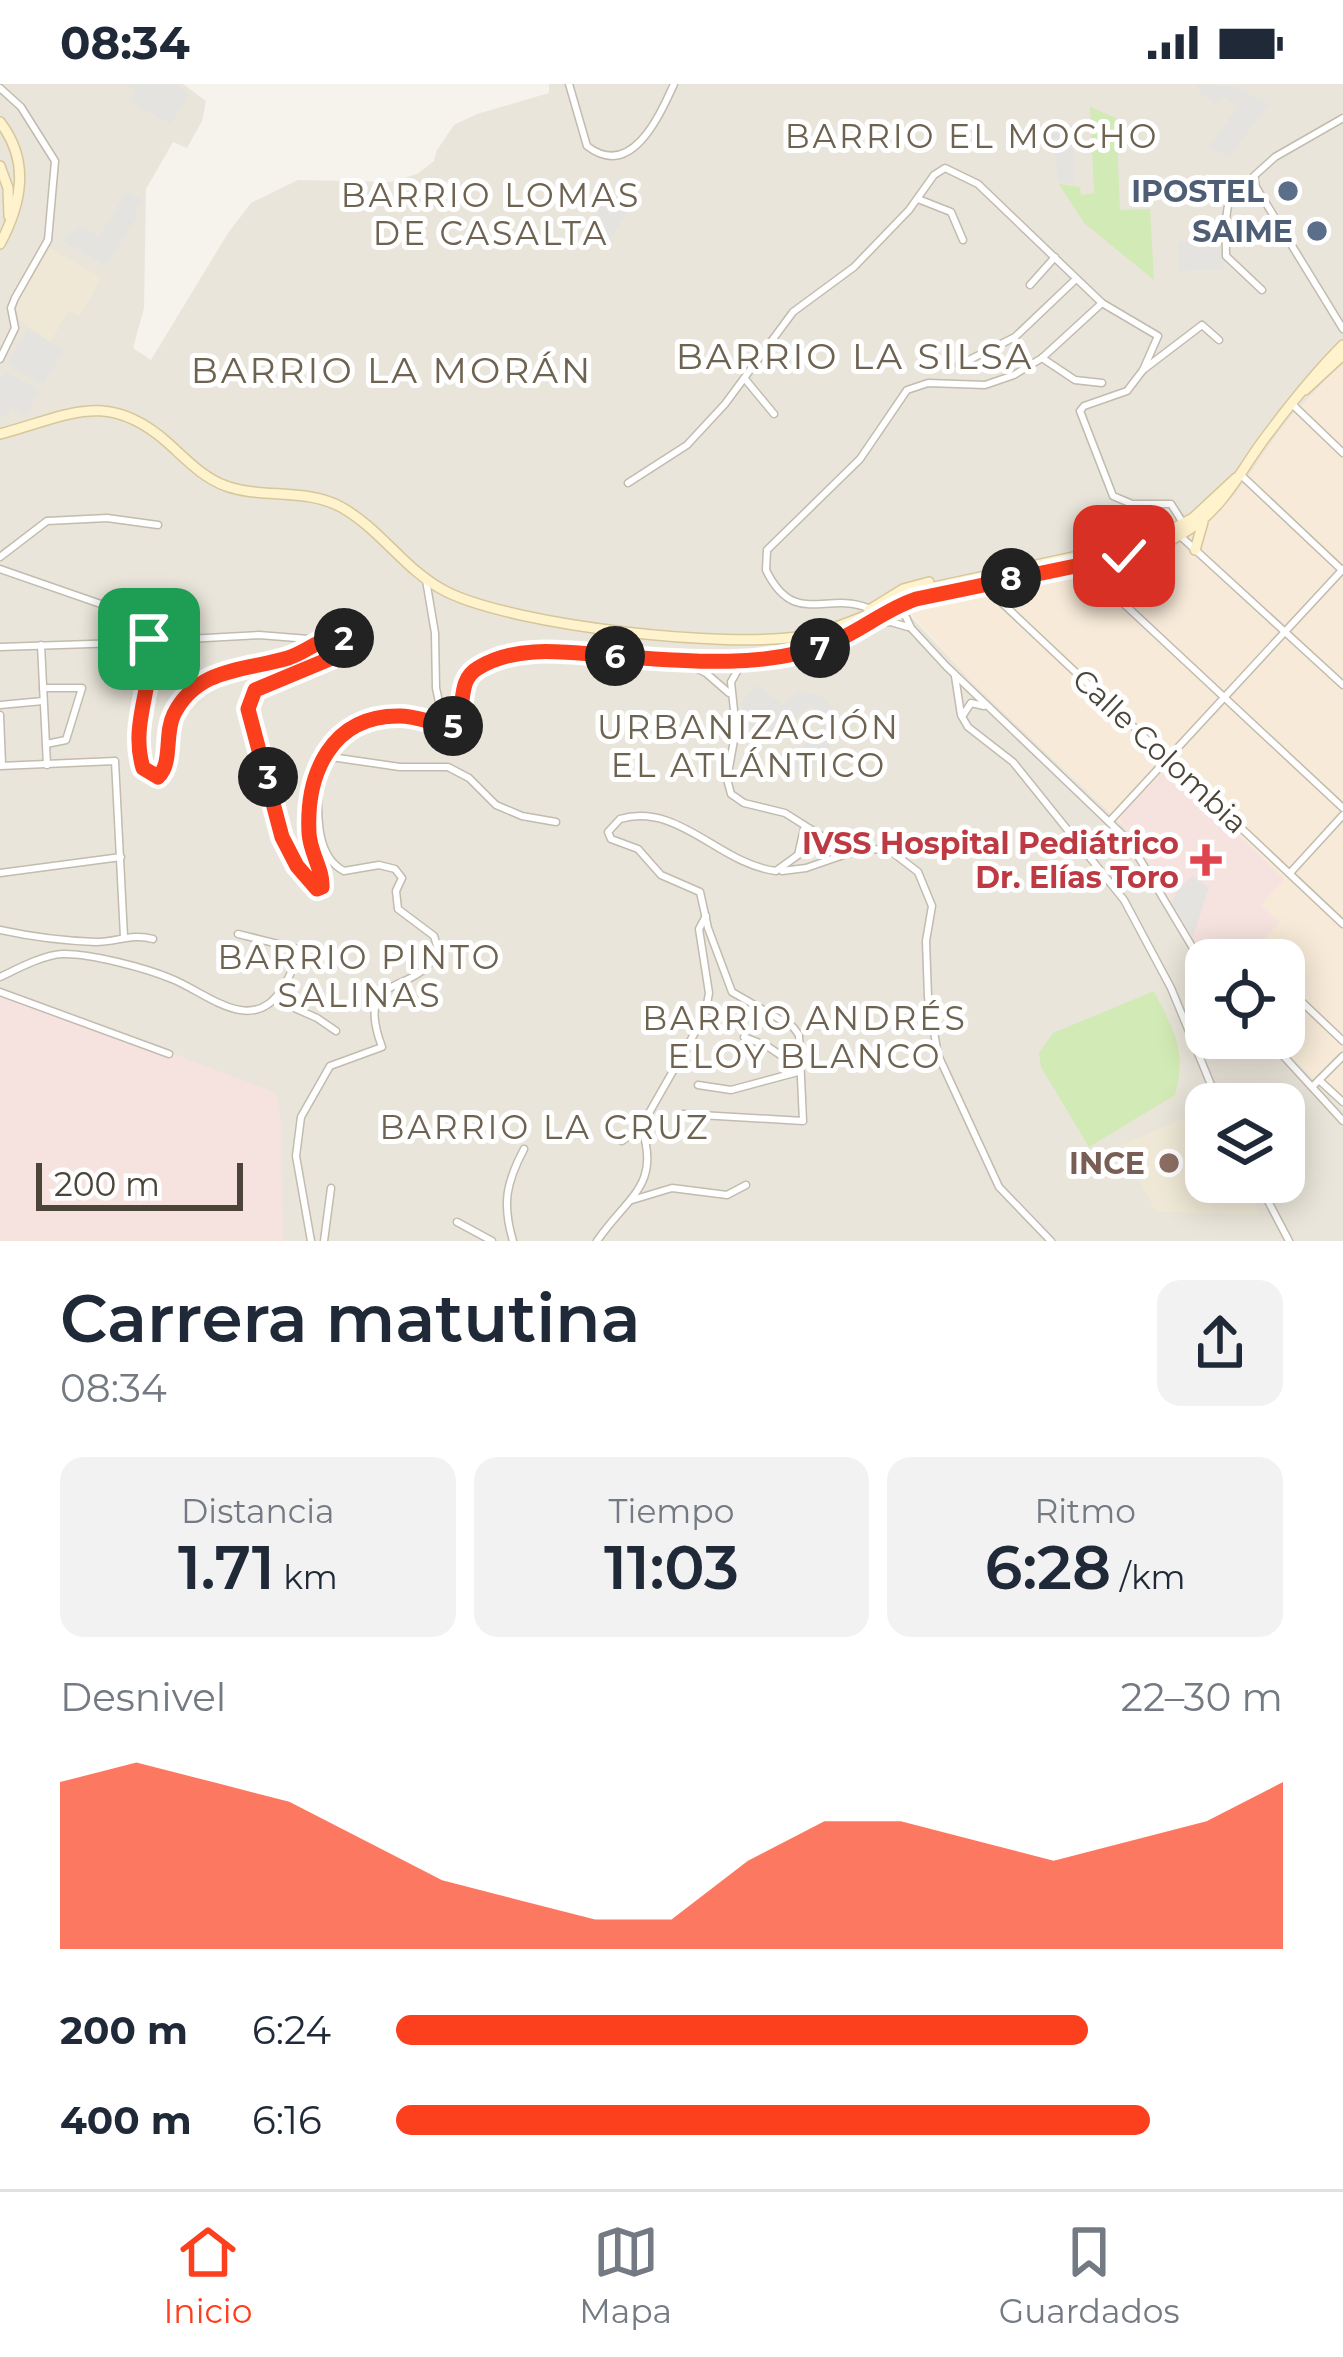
<!DOCTYPE html>
<html lang="es">
<meta charset="utf-8">
<style>
:root{--surface:#fff;--page:#f2f2f3;--text:#1f2937;--muted:#747a83;--line:#e0e1e3;--accent:#fc3f1d}
body{margin:0;font-family:Montserrat,sans-serif;background:var(--page);color:var(--text);height:100vh;display:flex;flex-direction:column;font-size:45px;white-space:nowrap}
*{box-sizing:border-box;margin:0}
p{font-size:39px;color:var(--muted)}
.icon{flex:none;width:66px;height:66px;fill:none;stroke:currentColor;stroke-width:2;stroke-linecap:round;stroke-linejoin:round}
.map{position:relative;height:1157px;overflow:hidden}
.panel{display:flex;flex-direction:column;background:var(--surface);flex:1}
.panel>*{flex:none}
.fabs{position:absolute;left:1185px;top:855px;display:grid;gap:24px}
.fabs a{display:grid;place-items:center;width:120px;height:120px;border-radius:24px;background:var(--surface);box-shadow:0 6px 30px #0003;font-size:60px}
.scale{position:absolute;left:36px;bottom:30px;width:207px;box-sizing:border-box;padding-left:12px;border:6px solid #4b4439;border-top:0;font-size:33px;line-height:42px;white-space:nowrap;color:#4b4439;-webkit-text-stroke:9px #fff;paint-order:stroke}
.pin{position:absolute;display:grid;place-items:center;width:102px;height:102px;color:#fff;margin:-51px;border-radius:24px;box-shadow:0 6px 18px #0006}
.km{position:absolute;width:60px;height:60px;margin:-30px;border-radius:50%;background:#222;color:#fff;font-size:33px;line-height:60px;text-align:center}
.round{display:grid;place-items:center;flex:none;width:126px;height:126px;border-radius:24px;background:var(--page)}
.headline{display:flex;align-items:center;justify-content:space-between;height:204px;padding:0 60px}
h1{font-size:66px;font-weight:600;line-height:90px}
.stats{display:grid;grid-template-columns:repeat(3,1fr);gap:18px;height:204px;padding:12px 60px}
.stats div{display:grid;align-content:center;border-radius:24px;background:var(--page);text-align:center}
.stats b{font-size:60px;font-weight:600}
.stats small{font-size:33px;font-weight:400}
.stats p{font-size:33px}
.chart{height:336px;padding:24px 60px}
.chart p{display:flex;justify-content:space-between}
.chart svg{width:100%;height:216px;margin-top:12px;fill:var(--accent);opacity:.7}
ul{padding:0 60px;list-style:none;font-size:39px}
li{display:grid;grid-template-columns:192px 144px 1fr;align-items:center;height:90px}
li i{height:30px;border-radius:15px;background:var(--accent)}
.status{display:flex;justify-content:space-between;align-items:center;height:84px;padding:0 60px;background:var(--surface);direction:ltr}
.status svg{height:33px;fill:currentColor}
.menu{display:flex;justify-content:space-around;align-items:center;height:168px;border-top:3px solid var(--line);background:var(--surface);font-size:33px;color:var(--muted)}
.menu a{display:grid;justify-items:center;gap:6px}
.menu .selected{color:var(--accent)}
.map>svg:first-child{display:block}
</style>
<div class="status"><b>08:34</b><svg viewBox="0 0 49 12"><path d="M0 12V9h3v3zM5 12V6h3v6zM10 12V3h3v9zM15 12V0h3v12zM26 1h20v11H26zM47 4h2v5h-2z"/></svg></div>
<div class="map">
<svg width="1343" height="1157" viewBox="0 0 1343 1157">
<rect width="100%" height="100%" fill="#f6f3ec"/>
<path fill="#eae5da" fill-rule="evenodd" d="M0,0H183L206,17L202,37L187,64L173,58L146,105L144,224L133,264L151,276L228,149L251,119L298,96L391,98L417,90L434,77L437,66L454,41L477,30L549,9V0H1343V278L1286,338L1237,408L1205,442L1176,462L1123,483L1066,486L961,508L915,522L910,531L972,598L1133,751L1206,878V954H1273L1343,1025V1157H0ZM1206,1020H1284V1098H1206Z"/>
<polygon fill="#f7ead8" points="1343,278 1343,1025 1273,954 1284,954 1284,876 1206,878 1133,751 972,598 910,529 919,520 961,508 1066,486 1123,483 1176,462 1205,442 1237,408 1286,338"/>
<g fill="#efe8d6">
<polygon points="50,164 102,194 79,232 69,227 50,258 19,236 16,220"/>
<polygon points="1206,1025 1206,1098 1245,1098 1261,1131 1156,1128 1121,1061"/>
</g>
<g fill="#f6e3e0">
<polygon points="1165,686 1209,722 1284,795 1261,821 1280,838 1244,876 1206,877 1133,751 1120,737 1122,730"/>
<polygon points="0,904 276,1009 281,1042 283,1157 0,1157"/>
</g>
<g fill="#d2eab5">
<polygon points="1090,23 1116,34 1120,126 1150,125 1154,196 1084,139 1059,100 1080,103 1081,111 1094,109"/>
<path d="M1154,907C1174,948 1187,964 1175,1011L1089,1063L1041,983L1039,969L1053,949Z"/>
</g>
<g fill="#e5e3e0">
<polygon points="127,0 174,0 189,10 171,40 130,18 136,5"/>
<polygon points="1197,0 1236,3 1269,20 1229,73 1209,63 1238,22 1223,12 1216,21 1200,9"/>
<polygon points="1058,39 1073,39 1074,101 1058,97 1054,60 1049,56"/>
<polygon points="127,108 142,116 135,128 138,131 106,182 61,156 81,142 99,152"/>
<polygon points="604,111 631,122 606,162 588,158"/>
<polygon points="1178,158 1202,158 1203,163 1223,163 1223,186 1179,187"/>
<polygon points="28,245 64,266 43,301 7,280"/>
<polygon points="5,287 39,307 25,332 11,324 5,333 0,330 0,296"/>
<polygon points="756,600 783,621 797,608 819,611 834,624 836,648 829,664 807,687 780,690 826,635 825,629 810,621 771,660 746,638 741,620"/>
<polygon points="1193,791 1209,804 1193,853 1171,820 1178,805"/>
</g>
<g fill="none" stroke-linecap="round" stroke-linejoin="round">
<defs>
<g id="street">
<path d="M569,0L587,62C631,96 659,33 674,0"/>
<polyline points="0,4 21,23 55,77 48,156 15,214 11,224 15,244 0,275"/>
<polyline points="1343,34 1275,73 1254,92 1256,103 1343,245"/>
<path d="M1254,95C1220,100 1226,146 1226,172L1262,206"/>
<polyline points="918,115 951,128 963,156"/>
<polyline points="1030,201 1055,173"/>
<polyline points="1042,274 1075,296 1102,299"/>
<polyline points="959,281 1015,253 1076,195"/>
<polyline points="745,295 774,330"/>
<polyline points="1292,320 1343,369"/>
<polyline points="1241,391 1343,487"/>
<polyline points="628,399 687,361 725,320 793,228 854,183 909,126 934,91 945,84 978,100 1102,219 1158,252 1143,286"/>
<polyline points="1183,439 1171,420 1132,420 1113,412 1080,327 1084,322 1127,307 1143,286 1202,241 1219,256"/>
<polyline points="1178,450 1343,601"/>
<polyline points="0,473 47,437 107,434 158,441"/>
<polyline points="1086,480 1108,505 1343,724"/>
<path d="M0,485L118,526C132,533 147,544 151,560C156,589 111,688 160,692L165,685C167,638 182,597 233,584C251,579 271,579 289,574C308,568 320,554 340,551L346,555L339,571L255,606L247,625L282,753L297,782L317,805L322,803C323,785 309,769 309,749C306,690 330,631 400,631C419,632 437,642 456,641C467,623 456,597 478,584C518,559 570,569 614,572C706,579 812,587 888,526"/>
<polyline points="426,496 435,549 436,604 444,641"/>
<polyline points="983,501 1343,840"/>
<polyline points="908,518 905,531 911,544 946,582 1129,757 1206,886"/>
<path d="M868,524C826,507 794,544 766,486L767,466L860,375L907,306L928,299L985,301L1014,291L1042,274L1102,219"/>
<polyline points="874,539 891,538 908,543"/>
<polyline points="169,556 259,551 321,556"/>
<polyline points="41,561 47,681"/>
<polyline points="0,563 150,558"/>
<polyline points="681,577 706,589 729,609"/>
<polyline points="749,577 739,584 731,598 736,645 727,695 731,710 744,719 785,729 831,758 892,768 918,788 932,822 926,857 928,913 938,971 999,1103 1051,1157"/>
<polyline points="955,592 961,631 968,643 1013,678 1124,816 1171,904 1219,1020"/>
<polyline points="43,604 82,604 66,656 46,660"/>
<polyline points="0,621 43,617"/>
<polyline points="0,631 2,681"/>
<polyline points="963,631 971,619 984,622"/>
<polyline points="324,672 400,683 448,683 469,694 496,721 522,732 556,738"/>
<polyline points="0,682 115,677 124,853"/>
<polyline points="1109,738 1343,485"/>
<polyline points="782,787 806,784 861,765"/>
<polyline points="0,789 121,773"/>
<polyline points="1290,789 1343,731"/>
<path d="M0,846C32,853 63,857 96,858C117,858 132,849 153,855"/>
<polyline points="1251,869 1258,876"/>
<path d="M0,893C17,885 43,871 62,870C89,869 146,884 172,895C205,908 250,951 280,908C289,895 296,880 298,865L238,850"/>
<polyline points="1284,901 1343,957"/>
<polyline points="0,908 169,970"/>
<polyline points="274,915 317,934 336,947"/>
<polyline points="744,953 767,962 798,983"/>
<polyline points="1267,954 1343,1037"/>
<polyline points="1319,996 1343,1018"/>
<polyline points="698,1001 731,1006 798,988"/>
<polyline points="1312,1003 1343,972"/>
<path d="M683,1030L803,1037L799,951L793,943L732,908L708,844L700,808L661,791L638,765L611,755L608,748L620,735C679,718 719,780 776,787L798,771L804,745"/>
<polyline points="622,1057 641,1043"/>
<polyline points="1258,1098 1289,1157"/>
<polyline points="632,1116 672,1104 727,1111 746,1101"/>
<polyline points="457,1138 492,1157"/>
<path d="M311,1157L296,1072L301,1033L330,982L382,963C352,883 420,915 438,865L434,852L398,825L396,807L402,794L395,785L379,781L344,787C311,770 319,717 318,685"/>
<polyline points="324,1157 331,1104"/>
<path d="M513,1157C502,1120 506,1099 524,1065"/>
<path d="M597,1157C627,1113 662,1101 641,1043L705,931L709,909L699,845L706,832"/>
</g>
<g id="secondary">
<path d="M0,38C30,77 22,119 0,160"/>
<polyline points="0,82 8,104 9,132"/>
<polyline points="1305,306 1343,271"/>
<path d="M0,350C70,331 107,305 168,359C186,375 203,394 226,402C263,415 306,404 341,423C382,446 405,487 447,508C517,542 726,565 804,552C832,547 855,535 881,526C921,512 963,504 1004,495C1064,482 1135,480 1187,447C1223,424 1238,391 1262,358C1287,324 1313,291 1343,261"/>
<polyline points="1195,466 1203,438"/>
<polyline points="1108,505 1107,489 1120,474"/>
<polyline points="908,518 915,509 934,503 1152,456 1193,434 1236,394"/>
<polyline points="869,526 903,505 929,498"/>
</g>
</defs>
<use href="#street" stroke="#c2bbae" stroke-width="9"/>
<use href="#secondary" stroke="#d6c79b" stroke-width="12"/>
<use href="#street" stroke="#fff" stroke-width="6"/>
<use href="#secondary" stroke="#fff3cd" stroke-width="9"/>
</g>
<g fill="none" stroke-linecap="round" stroke-linejoin="round">
<defs>
<path id="route" d="M149,555C156,599 129,638 143,684L158,693C173,679 164,650 174,630C198,583 245,587 288,574C307,568 320,554 340,551L346,555L339,571L255,606L248,625L282,753L297,782L317,805L322,803C323,785 310,769 309,749C306,690 331,631 400,632C419,632 436,642 455,641C467,623 456,597 478,584C519,559 570,569 615,572C682,577 762,585 826,561C859,549 883,526 916,515L1124,472"/>
</defs>
<use href="#route" stroke="#fff" stroke-width="24"/>
<use href="#route" stroke="#fc3f1d" stroke-width="15"/>
</g>
<g fill="#5c6f8a" stroke="#fff" stroke-width="4.5">
<circle cx="1288" cy="107" r="12"/>
<circle cx="1317" cy="147" r="12"/>
</g>
<path fill="#e0444e" stroke="#fff" stroke-width="4.5" d="M1200 758h12v12h12v12h-12v12h-12v-12h-12v-12h12z"/>
<circle fill="#8d6e63" stroke="#fff" stroke-width="4.5" cx="1169" cy="1079" r="12"/>
<g text-anchor="middle" dominant-baseline="central" stroke-width="10" stroke-linejoin="round" paint-order="stroke">
<g font-size="30" font-weight="bold" fill="#4e5e75" stroke="#fff" text-anchor="end">
<text x="1264" y="107">IPOSTEL</text>
<text x="1293" y="147">SAIME</text>
</g>
<g font-size="30" fill="#4b4439" stroke="#fff">
<text transform="translate(1160 667) rotate(43)">Calle Colombia</text>
</g>
<g font-size="30" font-weight="bold" fill="#be3a42" stroke="#fff" text-anchor="end">
<text x="1179" y="759">IVSS Hospital Pediátrico<tspan x="1179" dy="34">Dr. Elías Toro</tspan></text>
</g>
<g font-size="30" font-weight="bold" fill="#785e54" stroke="#fff" text-anchor="end">
<text x="1145" y="1079">INCE</text>
</g>
<g font-size="33" letter-spacing="3" fill="#6e6250" stroke="#fff">
<text x="972" y="52">BARRIO EL MOCHO</text>
<text x="491" y="111">BARRIO LOMAS<tspan x="491" dy="38">DE CASALTA</tspan></text>
<text x="749" y="643">URBANIZACIÓN<tspan x="749" dy="38">EL ATLÁNTICO</tspan></text>
<text x="360" y="873">BARRIO PINTO<tspan x="360" dy="38">SALINAS</tspan></text>
<text x="805" y="934">BARRIO ANDRÉS<tspan x="805" dy="38">ELOY BLANCO</tspan></text>
<text x="545" y="1043">BARRIO LA CRUZ</text>
</g>
<g font-size="36" letter-spacing="3" fill="#6e6250" stroke="#fff">
<text x="855" y="272">BARRIO LA SILSA</text>
<text x="392" y="286">BARRIO LA MORÁN</text>
</g>
</g>
</svg>
<div class="fabs">
<a><svg class="icon" aria-label="locate" viewBox="0 0 24 24"><circle cx="12" cy="12" r="6"/><path d="M12 2v4M12 18v4M2 12h4M18 12h4"/></svg></a>
<a><svg class="icon" aria-label="layers" viewBox="0 0 24 24"><path d="M12 4l9 5-9 5-9-5zM3 14l9 5 9-5"/></svg></a>
</div>
<div class="scale">200 m</div>
<div class="pin" style="left:149px;top:555px;background:#1e9e55"><svg class="icon" aria-label="arrive" viewBox="0 0 24 24"><path d="M6 21V4h12l-3 4 3 4H6"/></svg></div>
<div class="pin" style="left:1124px;top:472px;background:#d93025"><svg class="icon" aria-label="check" viewBox="0 0 24 24"><path d="M5 12l5 5 9-10"/></svg></div>
<b class="km" style="left:344px;top:554px">2</b>
<b class="km" style="left:268px;top:693px">3</b>
<b class="km" style="left:453px;top:642px">5</b>
<b class="km" style="left:615px;top:572px">6</b>
<b class="km" style="left:820px;top:564px">7</b>
<b class="km" style="left:1011px;top:494px">8</b>
</div>
<section class="panel">
<div class="headline"><div><h1>Carrera matutina</h1><p>08:34</p></div><a class="round"><svg class="icon" aria-label="share" viewBox="0 0 24 24"><path d="M12 15V3M7 8l5-5 5 5M5 13v7h14v-7"/></svg></a></div>
<div class="stats">
<div><p>Distancia</p><b>1.71<small> km</small></b></div>
<div><p>Tiempo</p><b>11:03</b></div>
<div><p>Ritmo</p><b>6:28<small> /km</small></b></div>
</div>
<div class="chart"><p><span>Desnivel</span>22–30 m</p>
<svg viewBox="0 0 160 44" preserveAspectRatio="none"><path d="M0 44V10L10 6L20 10L30 14L40 22L50 30L60 34L70 38L80 38L90 26L100 18L110 18L120 22L130 26L140 22L150 18L160 10V44z"/></svg>
</div>
<ul>
<li><b>200 m</b>6:24<i style="width:78%"></i></li>
<li><b>400 m</b>6:16<i style="width:85%"></i></li>
</ul>
</section>
<nav class="menu">
<a class="selected"><svg class="icon" aria-label="home" viewBox="0 0 24 24"><path d="M3 11l9-7 9 7M6 9v11h12V9"/></svg>Inicio</a>
<a><svg class="icon" aria-label="map" viewBox="0 0 24 24"><path d="M3 6l6-2 6 2 6-2v14l-6 2-6-2-6 2zM9 4v14M15 6v14"/></svg>Mapa</a>
<a><svg class="icon" aria-label="saved" viewBox="0 0 24 24"><path d="M7 4h10v16l-5-4-5 4z"/></svg>Guardados</a>
</nav>
